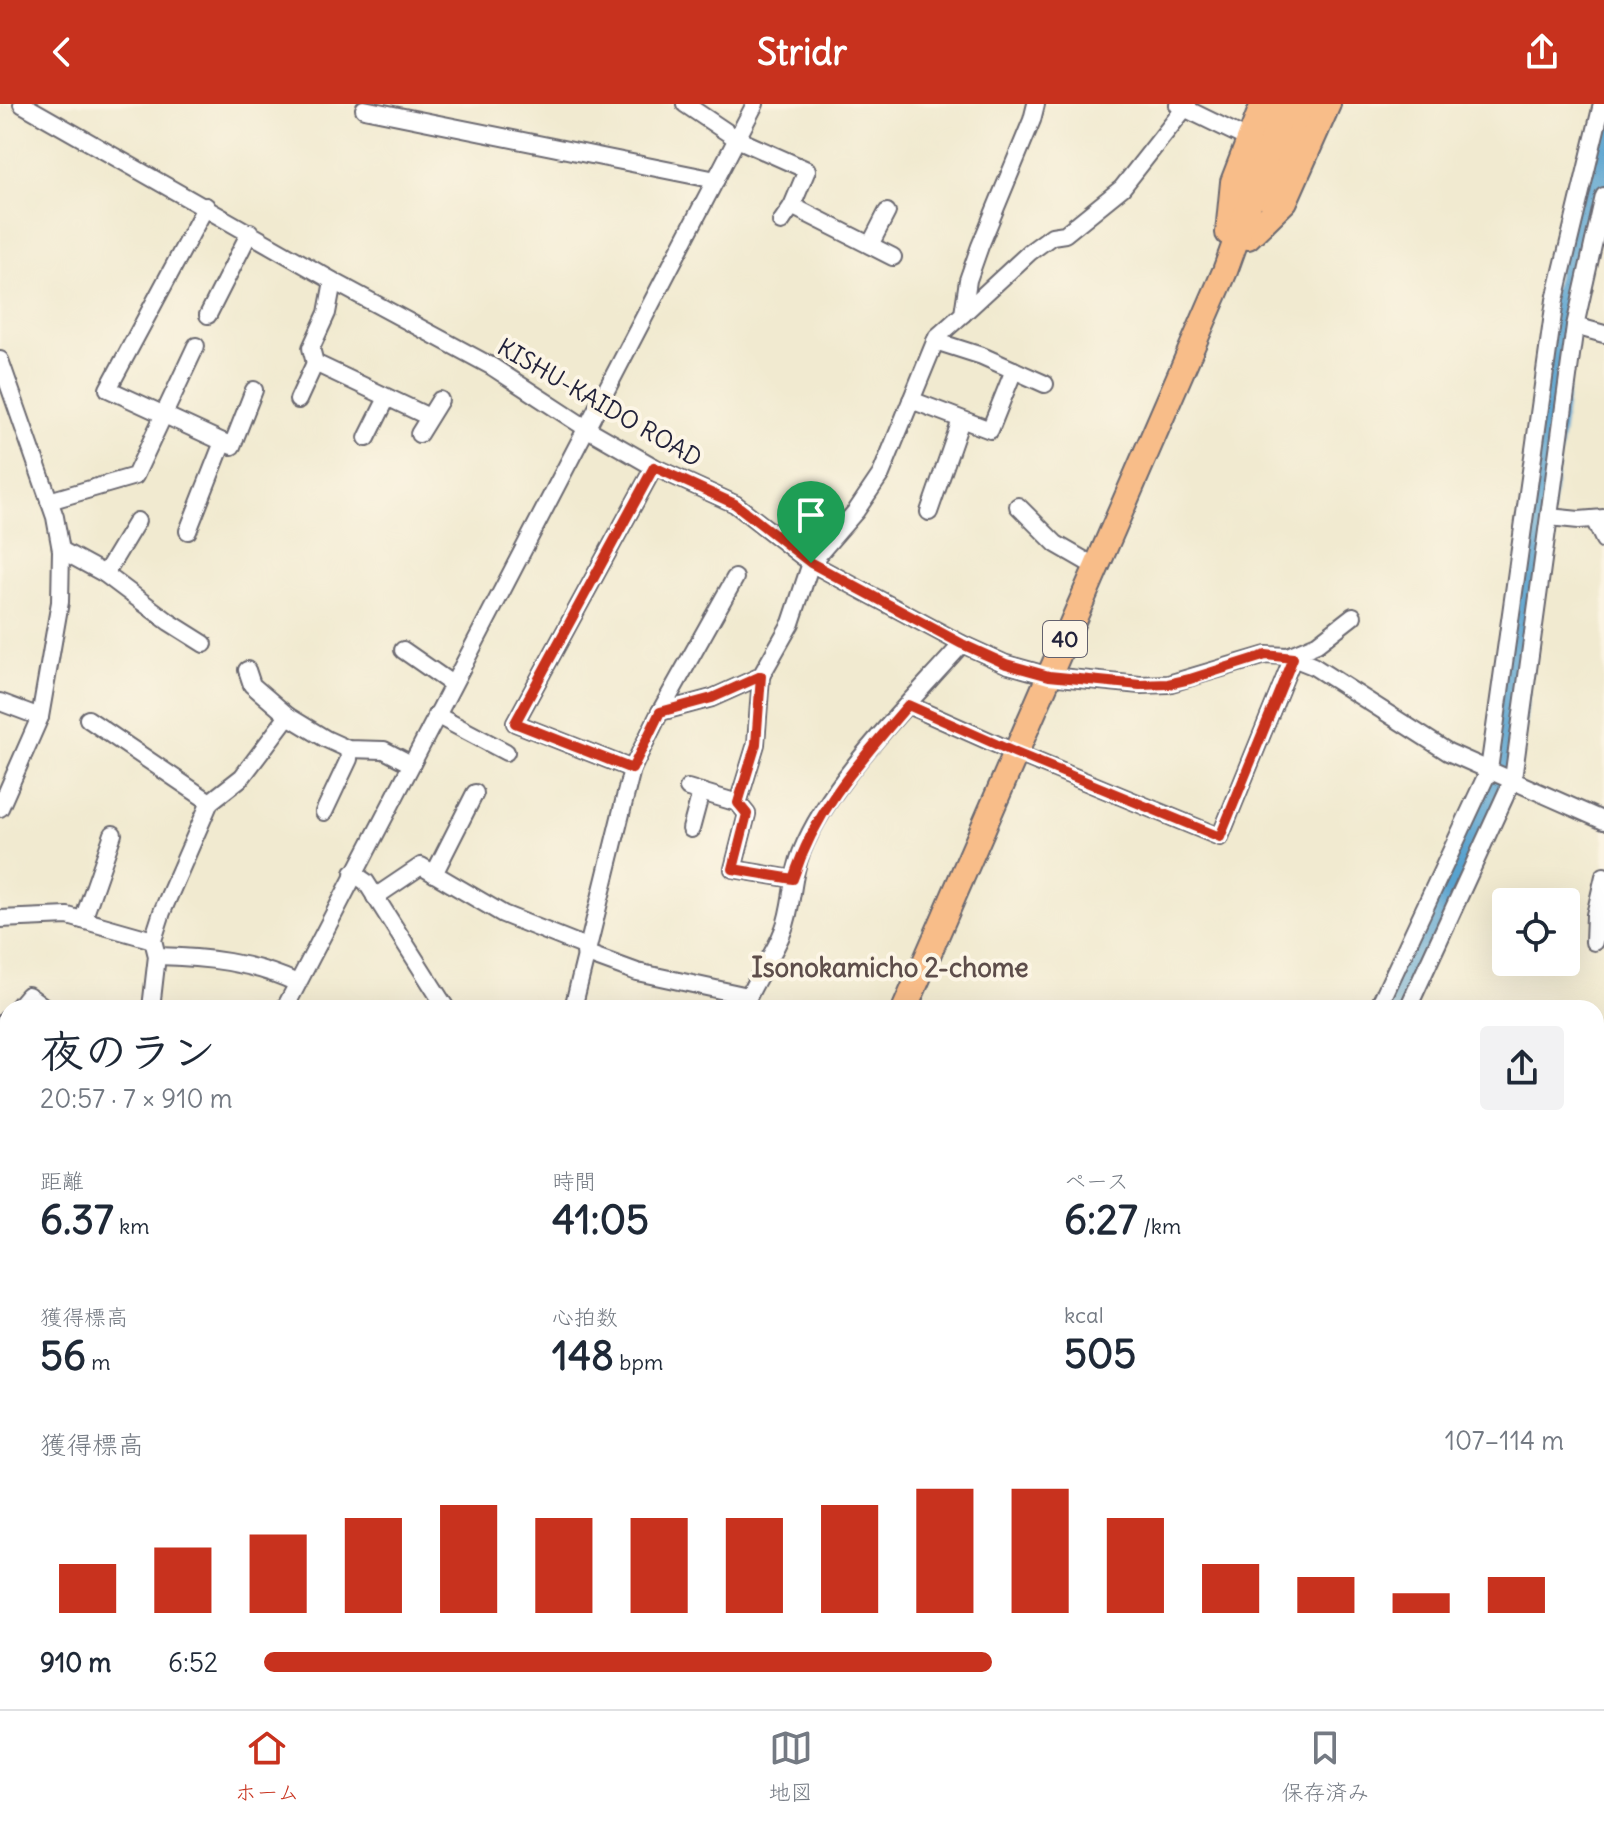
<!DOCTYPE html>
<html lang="ja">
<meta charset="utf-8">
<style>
:root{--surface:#fff;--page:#f2f2f3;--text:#1f2937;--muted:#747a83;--line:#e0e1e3;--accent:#c8321e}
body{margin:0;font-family:Delius,"Klee One",sans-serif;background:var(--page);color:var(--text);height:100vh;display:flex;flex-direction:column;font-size:30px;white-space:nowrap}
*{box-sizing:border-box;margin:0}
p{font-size:26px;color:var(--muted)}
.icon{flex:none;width:44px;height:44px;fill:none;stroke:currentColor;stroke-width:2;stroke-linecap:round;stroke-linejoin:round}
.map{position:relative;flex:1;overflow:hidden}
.drawer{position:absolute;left:0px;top:896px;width:1604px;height:710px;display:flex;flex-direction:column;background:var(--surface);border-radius:24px 24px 0 0;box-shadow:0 8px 32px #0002}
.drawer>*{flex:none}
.controls{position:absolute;left:1492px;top:784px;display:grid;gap:16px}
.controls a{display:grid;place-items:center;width:88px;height:88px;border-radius:8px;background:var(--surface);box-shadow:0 8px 32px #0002;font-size:40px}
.pin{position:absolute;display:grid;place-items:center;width:68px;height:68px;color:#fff;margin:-82px -34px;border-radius:50% 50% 50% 0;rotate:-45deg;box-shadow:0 0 8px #0007}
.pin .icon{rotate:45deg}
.round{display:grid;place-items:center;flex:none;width:84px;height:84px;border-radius:8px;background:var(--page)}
.overview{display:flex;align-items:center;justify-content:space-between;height:136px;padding:0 40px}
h1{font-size:44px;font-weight:700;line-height:60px}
.figures{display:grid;grid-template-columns:repeat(3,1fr);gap:12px;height:136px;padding:8px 40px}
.figures div{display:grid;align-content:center}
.figures b{font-size:40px;font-weight:700}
.figures small{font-size:22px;font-weight:400}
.figures p{font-size:22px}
.chart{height:224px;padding:16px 40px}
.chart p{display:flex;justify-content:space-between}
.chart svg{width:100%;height:144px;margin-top:8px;stroke:var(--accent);stroke-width:6}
ul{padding:0 40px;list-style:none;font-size:26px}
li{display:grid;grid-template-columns:128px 96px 1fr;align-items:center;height:60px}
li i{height:20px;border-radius:10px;background:var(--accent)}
header{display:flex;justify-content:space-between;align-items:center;height:104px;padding:0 40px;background:var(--accent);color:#fff;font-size:36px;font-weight:700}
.tabs{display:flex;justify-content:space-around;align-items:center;height:112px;border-top:2px solid var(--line);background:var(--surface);font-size:22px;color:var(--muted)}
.tabs a{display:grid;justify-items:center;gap:4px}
.tabs .active{color:var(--accent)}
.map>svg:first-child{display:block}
</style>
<header><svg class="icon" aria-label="back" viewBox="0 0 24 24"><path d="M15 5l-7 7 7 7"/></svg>Stridr<svg class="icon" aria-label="share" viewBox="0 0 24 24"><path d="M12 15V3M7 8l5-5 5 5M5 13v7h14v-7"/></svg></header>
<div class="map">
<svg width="1604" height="1605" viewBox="0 0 1604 1605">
<rect width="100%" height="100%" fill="#fcf5e5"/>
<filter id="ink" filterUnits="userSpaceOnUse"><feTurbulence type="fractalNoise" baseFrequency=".0125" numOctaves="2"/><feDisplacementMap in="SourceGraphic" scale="16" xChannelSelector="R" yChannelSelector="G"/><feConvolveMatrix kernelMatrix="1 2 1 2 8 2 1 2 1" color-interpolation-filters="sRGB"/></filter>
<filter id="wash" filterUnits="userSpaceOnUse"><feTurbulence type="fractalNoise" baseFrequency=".006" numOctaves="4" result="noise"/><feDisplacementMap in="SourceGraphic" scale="32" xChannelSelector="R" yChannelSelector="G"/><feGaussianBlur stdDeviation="1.8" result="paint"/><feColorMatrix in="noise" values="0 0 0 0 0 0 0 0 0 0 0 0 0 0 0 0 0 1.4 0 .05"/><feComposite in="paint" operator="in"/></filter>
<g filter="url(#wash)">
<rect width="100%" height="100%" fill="#f1ead0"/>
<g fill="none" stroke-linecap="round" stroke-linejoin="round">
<g stroke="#58a3d0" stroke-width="30">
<polyline points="1393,904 1498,681 1506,656 1564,207 1604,35"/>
<polyline points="1071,1605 1072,1598"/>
</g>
</g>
</g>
<g filter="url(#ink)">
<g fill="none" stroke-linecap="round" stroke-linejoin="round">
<defs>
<g id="minor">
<polyline points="22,0 333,177 491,262 586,324 654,363 735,400 811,459 962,540 1006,560 1049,572 1140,581 1168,580 1266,551 1288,552 1313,562 1448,648 1604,717"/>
<polyline points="685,0 737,35 807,66 792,102 893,153"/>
<polyline points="1178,1 1248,35"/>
<polyline points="364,5 716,76"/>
<polyline points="781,118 792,102"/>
<polyline points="870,141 887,108"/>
<polyline points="333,177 327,209 311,244 315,259 429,313"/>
<polyline points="963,210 1030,148 1052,132 1065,130 1122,84 1188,0"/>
<polyline points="208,211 250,128"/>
<polyline points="1575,222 1604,230"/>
<polyline points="935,237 982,252 1045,280"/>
<polyline points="0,256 55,413 61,446 60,498 40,613 0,704"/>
<polyline points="298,296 315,259"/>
<polyline points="911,296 990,326 1014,266"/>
<polyline points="419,330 440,296"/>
<polyline points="367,334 387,294"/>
<polyline points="223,338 232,342 254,286"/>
<polyline points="49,397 135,372 196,242"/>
<polyline points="1018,402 1056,440 1096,463"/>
<polyline points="929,408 961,316"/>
<polyline points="1549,413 1579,416 1604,414"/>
<polyline points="1594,415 1604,436"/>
<polyline points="188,427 223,338 108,285 206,102"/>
<polyline points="61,446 105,470 169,518 204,540"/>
<polyline points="105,470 137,417"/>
<polyline points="403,546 452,580"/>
<polyline points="1288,552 1317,540 1353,512"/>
<polyline points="247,566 252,581 288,612 326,635 348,645 384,646 411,660"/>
<polyline points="0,598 40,613"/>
<polyline points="908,601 1016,649 1220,733 1293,554"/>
<polyline points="660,608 735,474"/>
<polyline points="436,611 506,648"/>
<polyline points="88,615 210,698"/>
<polyline points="632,665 515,619 654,363"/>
<polyline points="688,684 738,699 747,710 733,765 793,775"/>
<polyline points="738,699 756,640 761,572"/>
<polyline points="324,708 349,655 348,645"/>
<polyline points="691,725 701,688"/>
<polyline points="353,769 366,778 446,904"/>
<polyline points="434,770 475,689"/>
<polyline points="375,793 421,762 503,810 586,843"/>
<polyline points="0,815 68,812 153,836"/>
<polyline points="83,816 113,730"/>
<polyline points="1594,838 1595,811 1604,772"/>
<polyline points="585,849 637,868 748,892"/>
<path d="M157,852C205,853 253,858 297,879"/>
<polyline points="17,904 28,891 46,904"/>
<polyline points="151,904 157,852 153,836 162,808 210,698 242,673 288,612"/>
<polyline points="285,904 755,0"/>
<polyline points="573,904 632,665 660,608 712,594 761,572 791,519 811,459 856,407 881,370 937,233 963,210 968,176 980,142 1032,16 1036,0"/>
<path d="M744,904C753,876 773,854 783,827C793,803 791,774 801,749C830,676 909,600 962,540"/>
<polyline points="1378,904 1489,666 1555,196 1602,0"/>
<polyline points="1408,904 1513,675 1575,222 1604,92"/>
<polyline points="0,923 8,914"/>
<polyline points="0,1019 8,1025"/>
<polyline points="1596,1026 1604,1011"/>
<polyline points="0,1173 8,1151"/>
<polyline points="0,1292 8,1293"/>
<polyline points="1596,1302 1604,1302"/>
<polyline points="0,1413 7,1415"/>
<polyline points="1596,1474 1604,1470"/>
<polyline points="0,1480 8,1482"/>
<polyline points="786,1598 797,1605"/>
<polyline points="1098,1598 1131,1605"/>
<polyline points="1596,1598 1604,1600"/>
<polyline points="43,1605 45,1598"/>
<polyline points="491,1605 494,1598"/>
<polyline points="1060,1605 1060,1598"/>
<polyline points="1247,1605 1248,1598"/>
<polyline points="1315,1605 1317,1598"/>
<polyline points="1384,1605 1386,1598"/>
<polyline points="1452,1605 1453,1598"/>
<polyline points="1519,1605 1521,1598"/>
</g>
<g id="primary">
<polyline points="1266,92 1306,0"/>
<polyline points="1228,129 1233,78 1263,0"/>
<polyline points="1248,133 1285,97 1328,0"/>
<polyline points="905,904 1225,167 1285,0"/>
<polyline points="602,1605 605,1598"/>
</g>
</defs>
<use href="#minor" stroke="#6a686f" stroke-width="20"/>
<use href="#primary" stroke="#6a686f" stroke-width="28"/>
<use href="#minor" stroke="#fff" stroke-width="16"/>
<use href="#primary" stroke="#f8bd89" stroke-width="24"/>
</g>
</g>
<g fill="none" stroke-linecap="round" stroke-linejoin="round" filter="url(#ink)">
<defs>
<path id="route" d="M654,363L735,400L811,459L962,540L1006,560L1049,572L1140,581L1168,580L1190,575L1266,551L1293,554L1220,733L1016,649L908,601C860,657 816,704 793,775L733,765L747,710L738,699L756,640L761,572L712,594L660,608L632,665L515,619Z"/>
</defs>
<use href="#route" stroke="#fff" stroke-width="16"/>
<use href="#route" stroke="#c8321e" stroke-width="10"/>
</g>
<g text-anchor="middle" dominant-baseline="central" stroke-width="8" stroke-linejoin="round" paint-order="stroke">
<rect fill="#fcf5e5" stroke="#63616e" stroke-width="2" x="1043" y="517" width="44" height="36" rx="6"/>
<g font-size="22" font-weight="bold" fill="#22223b">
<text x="1065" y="535">40</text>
</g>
<g font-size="24" fill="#22223b" stroke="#fcf5e5">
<text transform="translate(600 298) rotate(30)">KISHU-KAIDO ROAD</text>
</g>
<g font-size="26" font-weight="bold" fill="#5e4e4b" stroke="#fcf5e5">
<text x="890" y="863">Isonokamicho 2-chome</text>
</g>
</g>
</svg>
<div class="controls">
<a><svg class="icon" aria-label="locate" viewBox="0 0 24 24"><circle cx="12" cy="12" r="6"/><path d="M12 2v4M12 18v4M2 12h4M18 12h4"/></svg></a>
</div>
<div class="pin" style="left:811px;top:459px;background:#1e9e55"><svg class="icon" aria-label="arrive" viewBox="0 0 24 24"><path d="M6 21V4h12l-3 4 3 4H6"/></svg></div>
<section class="drawer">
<div class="overview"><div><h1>夜のラン</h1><p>20:57 · 7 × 910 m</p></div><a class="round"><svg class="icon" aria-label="share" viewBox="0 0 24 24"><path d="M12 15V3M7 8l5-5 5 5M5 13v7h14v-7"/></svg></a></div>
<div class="figures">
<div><p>距離</p><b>6.37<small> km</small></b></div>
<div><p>時間</p><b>41:05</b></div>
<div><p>ペース</p><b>6:27<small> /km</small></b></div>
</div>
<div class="figures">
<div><p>獲得標高</p><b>56<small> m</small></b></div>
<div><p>心拍数</p><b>148<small> bpm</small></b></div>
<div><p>kcal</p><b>505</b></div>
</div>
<div class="chart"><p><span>獲得標高</span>107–114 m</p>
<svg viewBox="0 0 160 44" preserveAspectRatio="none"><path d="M5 44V29M15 44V24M25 44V20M35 44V15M45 44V11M55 44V15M65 44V15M75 44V15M85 44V11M95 44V6M105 44V6M115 44V15M125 44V29M135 44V33M145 44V38M155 44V33"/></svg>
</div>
<ul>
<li><b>910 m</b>6:52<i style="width:56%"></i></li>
</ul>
</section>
</div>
<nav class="tabs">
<a class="active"><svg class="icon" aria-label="home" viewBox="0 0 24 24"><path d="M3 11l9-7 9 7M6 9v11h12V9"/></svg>ホーム</a>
<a><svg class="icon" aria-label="map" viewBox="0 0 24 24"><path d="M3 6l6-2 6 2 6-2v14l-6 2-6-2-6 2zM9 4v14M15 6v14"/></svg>地図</a>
<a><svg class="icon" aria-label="saved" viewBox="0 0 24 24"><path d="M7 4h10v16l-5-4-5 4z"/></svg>保存済み</a>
</nav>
